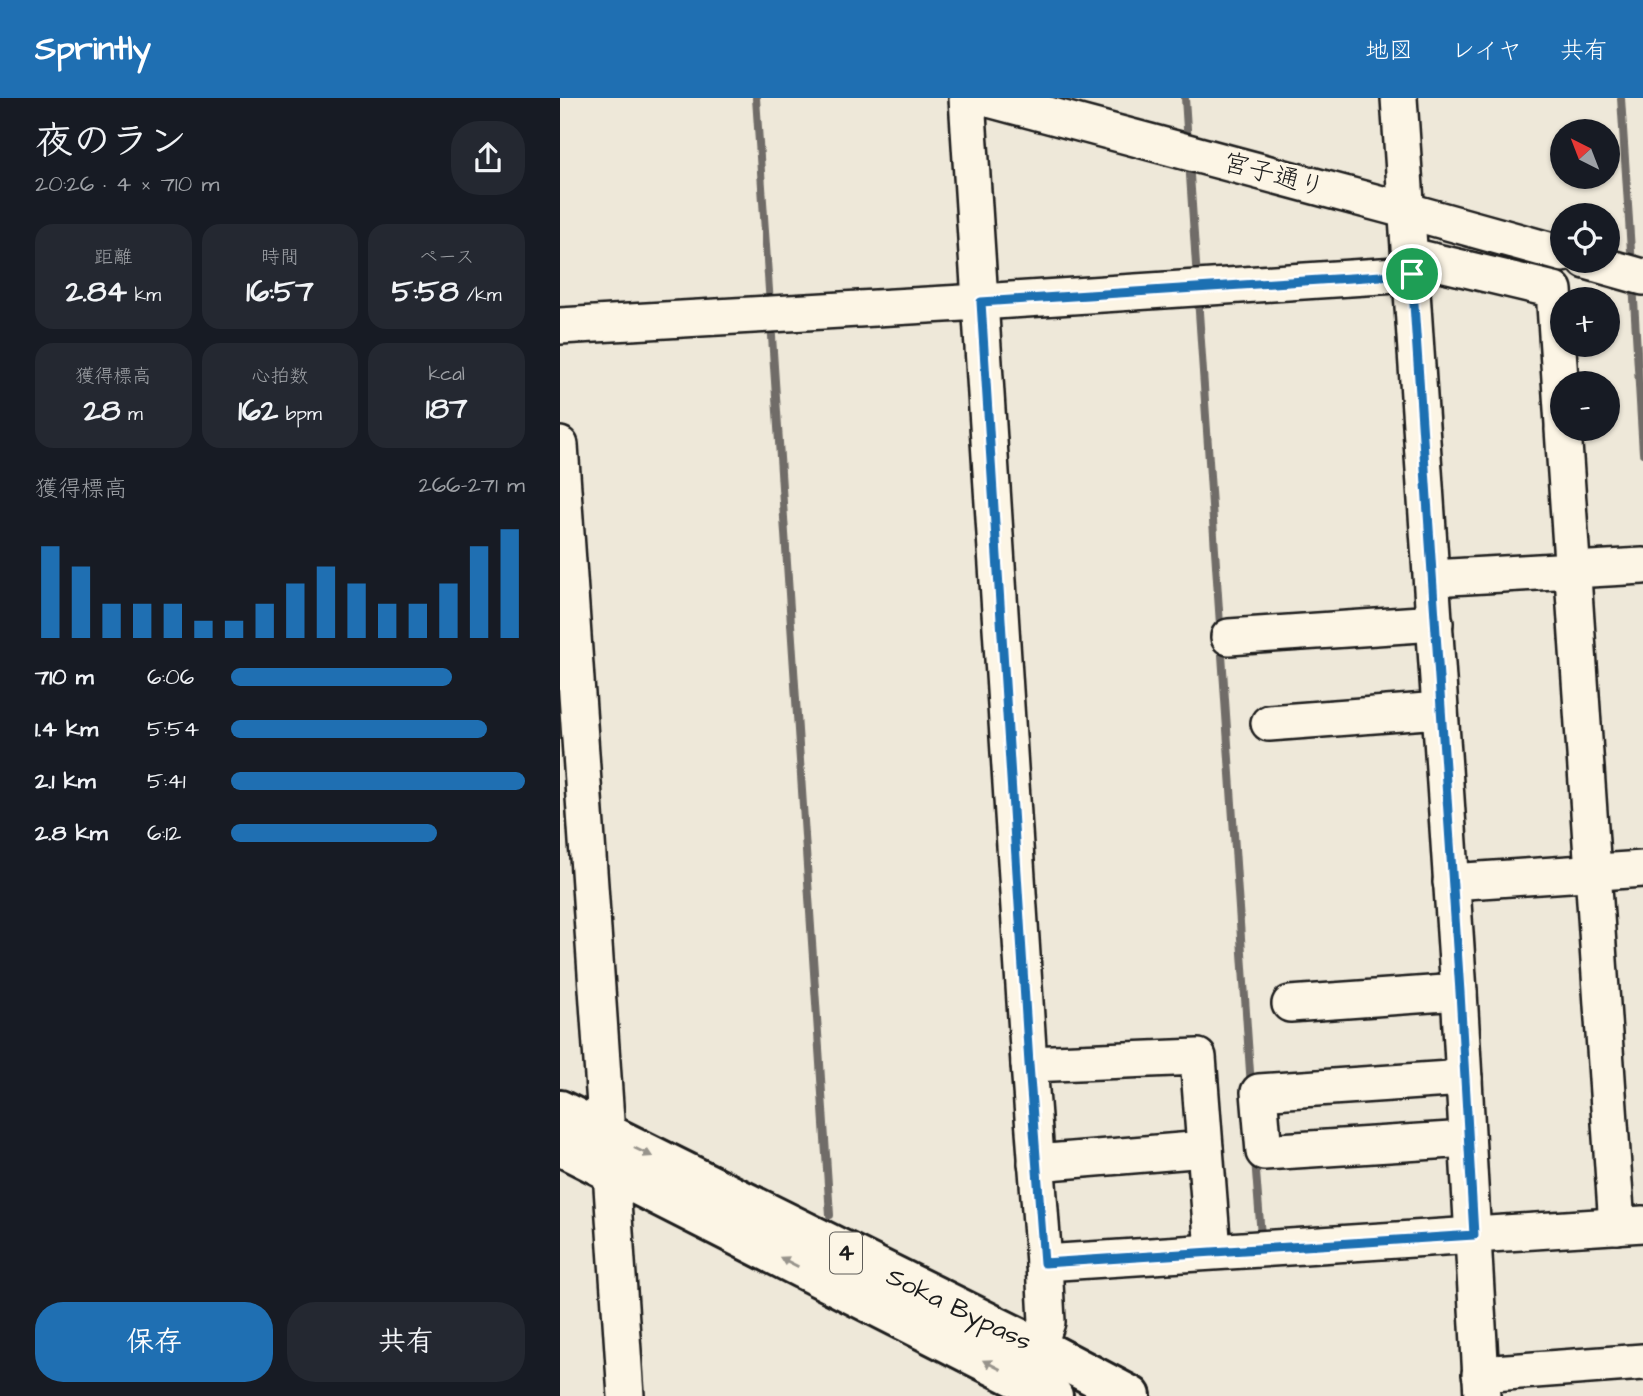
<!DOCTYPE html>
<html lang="ja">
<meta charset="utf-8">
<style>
:root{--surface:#171b24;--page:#242831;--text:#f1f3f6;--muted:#9ea1a6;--accent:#1f6fb2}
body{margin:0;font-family:"Architects Daughter","Klee One",sans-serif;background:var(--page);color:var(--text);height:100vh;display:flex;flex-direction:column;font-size:26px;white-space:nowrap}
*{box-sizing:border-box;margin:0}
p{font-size:23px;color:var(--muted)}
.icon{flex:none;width:38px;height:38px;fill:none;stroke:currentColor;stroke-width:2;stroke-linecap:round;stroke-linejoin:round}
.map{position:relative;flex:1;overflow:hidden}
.sheet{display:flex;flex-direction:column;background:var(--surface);width:560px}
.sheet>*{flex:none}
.needle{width:46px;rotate:318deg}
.controls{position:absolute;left:990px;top:21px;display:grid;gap:14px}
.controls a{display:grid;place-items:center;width:70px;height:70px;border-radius:50%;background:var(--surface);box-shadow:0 2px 5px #0004;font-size:35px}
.pin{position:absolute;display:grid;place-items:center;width:60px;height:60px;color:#fff;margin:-30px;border:4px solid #fff;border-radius:50%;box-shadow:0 2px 7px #0007}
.round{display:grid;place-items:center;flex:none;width:74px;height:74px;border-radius:28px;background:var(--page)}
.head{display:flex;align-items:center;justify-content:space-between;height:119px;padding:0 35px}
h1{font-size:38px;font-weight:700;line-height:52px}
.stats{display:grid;grid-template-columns:repeat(3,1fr);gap:10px;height:119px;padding:7px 35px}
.stats div{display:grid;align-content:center;border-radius:18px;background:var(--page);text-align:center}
.stats b{font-size:30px;font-weight:700}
.stats small{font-size:19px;font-weight:400}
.stats p{font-size:19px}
.chart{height:196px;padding:14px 35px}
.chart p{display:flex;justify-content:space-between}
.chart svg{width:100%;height:126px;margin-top:7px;stroke:var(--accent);stroke-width:6}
.primary-button{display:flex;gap:14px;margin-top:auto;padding:14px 35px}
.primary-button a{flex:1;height:80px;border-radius:28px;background:var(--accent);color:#fff;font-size:28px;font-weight:700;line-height:80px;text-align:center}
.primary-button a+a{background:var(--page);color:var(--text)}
ul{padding:0 35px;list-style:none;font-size:23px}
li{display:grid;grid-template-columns:112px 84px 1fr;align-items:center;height:52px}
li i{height:18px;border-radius:9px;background:var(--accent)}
header{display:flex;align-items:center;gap:42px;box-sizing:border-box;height:98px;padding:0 35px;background:var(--accent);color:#fff}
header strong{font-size:33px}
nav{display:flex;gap:38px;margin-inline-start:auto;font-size:24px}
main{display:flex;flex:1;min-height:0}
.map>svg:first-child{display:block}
</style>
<header>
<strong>Sprintly</strong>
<nav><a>地図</a><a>レイヤ</a><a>共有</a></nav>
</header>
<main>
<section class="sheet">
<div class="head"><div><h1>夜のラン</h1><p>20:26 · 4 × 710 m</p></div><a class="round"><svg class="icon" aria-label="share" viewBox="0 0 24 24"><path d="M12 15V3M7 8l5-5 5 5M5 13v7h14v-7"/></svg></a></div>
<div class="stats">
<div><p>距離</p><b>2.84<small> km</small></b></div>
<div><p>時間</p><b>16:57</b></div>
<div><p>ペース</p><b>5:58<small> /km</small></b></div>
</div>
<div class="stats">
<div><p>獲得標高</p><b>28<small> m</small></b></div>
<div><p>心拍数</p><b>162<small> bpm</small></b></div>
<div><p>kcal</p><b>187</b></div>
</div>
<div class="chart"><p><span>獲得標高</span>266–271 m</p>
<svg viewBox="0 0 160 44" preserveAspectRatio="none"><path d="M5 44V12M15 44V19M25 44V32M35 44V32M45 44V32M55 44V38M65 44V38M75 44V32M85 44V25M95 44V19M105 44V25M115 44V32M125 44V32M135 44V25M145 44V12M155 44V6"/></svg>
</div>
<ul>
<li><b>710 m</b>6:06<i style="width:75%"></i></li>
<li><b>1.4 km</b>5:54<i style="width:87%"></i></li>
<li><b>2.1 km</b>5:41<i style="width:100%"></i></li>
<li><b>2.8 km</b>6:12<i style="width:70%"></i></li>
</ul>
<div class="primary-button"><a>保存</a><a>共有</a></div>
</section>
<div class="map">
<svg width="1083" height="1298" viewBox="0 0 1083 1298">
<rect width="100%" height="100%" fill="#eee8d9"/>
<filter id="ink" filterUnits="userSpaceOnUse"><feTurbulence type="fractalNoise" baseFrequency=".0143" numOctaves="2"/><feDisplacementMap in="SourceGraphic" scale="14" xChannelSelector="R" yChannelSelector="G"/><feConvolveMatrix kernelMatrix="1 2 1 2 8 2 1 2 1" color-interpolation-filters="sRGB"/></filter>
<g filter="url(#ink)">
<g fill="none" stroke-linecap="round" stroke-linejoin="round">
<g stroke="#6f6c67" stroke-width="8">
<polyline points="196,0 210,207"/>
<polyline points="625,0 628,46"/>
<polyline points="1061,0 1072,168"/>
<polyline points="629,62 637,182"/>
<polyline points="1073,185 1083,355"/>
<polyline points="638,199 691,989"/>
<polyline points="211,223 270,1117"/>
<polyline points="695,1061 701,1138"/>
</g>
<defs>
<g id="minor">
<polyline points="407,0 469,966 484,1165 487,1224 478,1249"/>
<polyline points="425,0 848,113 1003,156"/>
<polyline points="839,0 899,894 922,1298"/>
<polyline points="851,158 994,192 1003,326"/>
<polyline points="1026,163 1083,179"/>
<polyline points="0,228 420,204 852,176"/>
<polyline points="1003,331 1057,1128"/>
<polyline points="0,347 47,1037"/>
<polyline points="872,480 1083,468"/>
<polyline points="669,539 875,525"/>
<polyline points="709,625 880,612"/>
<polyline points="891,784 1083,771"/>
<polyline points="730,906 899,894"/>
<polyline points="469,966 638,959 653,1153"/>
<polyline points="904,980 699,994 704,1054 907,1041"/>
<polyline points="476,1065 645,1051"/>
<polyline points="51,1074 66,1298"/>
<polyline points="484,1165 1083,1126"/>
<polyline points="920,1276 1083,1264"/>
</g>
<g id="highway">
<polyline points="0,1012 478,1249 571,1298"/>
<polyline points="0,1048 493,1298"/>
</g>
</defs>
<use href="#minor" stroke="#1c1c1c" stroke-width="40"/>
<use href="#highway" stroke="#1c1c1c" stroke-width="44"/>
<use href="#minor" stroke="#fcf5e5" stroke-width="35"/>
<use href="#highway" stroke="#fcf5e5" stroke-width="38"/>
</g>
<defs><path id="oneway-solid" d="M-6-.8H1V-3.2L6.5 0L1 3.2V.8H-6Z" transform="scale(1.75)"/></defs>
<g fill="#97938b">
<use href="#oneway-solid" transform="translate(83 1054) rotate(26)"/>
<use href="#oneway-solid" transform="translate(229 1164) rotate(-153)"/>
<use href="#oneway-solid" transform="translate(432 1267) rotate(-153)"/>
</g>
</g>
<g fill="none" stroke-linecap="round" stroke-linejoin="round" filter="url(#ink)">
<defs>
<polygon id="route" points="852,176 900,894 914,1137 484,1165 469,966 421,204"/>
</defs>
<use href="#route" stroke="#fff" stroke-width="14"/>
<use href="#route" stroke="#1f6fb2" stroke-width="9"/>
</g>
<g text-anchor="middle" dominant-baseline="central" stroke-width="7" stroke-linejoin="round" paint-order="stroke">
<rect fill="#fcf5e5" stroke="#5f5d58" stroke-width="2" x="270" y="1134.5" width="32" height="41" rx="5"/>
<g font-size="24" font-weight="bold" fill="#1c1c1c">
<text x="286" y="1155">4</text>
</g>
<g font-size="26" fill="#1c1c1c" stroke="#fcf5e5">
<text transform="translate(714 77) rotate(15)">宮子通り</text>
<text transform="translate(399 1211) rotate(26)">Soka Bypass</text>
</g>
</g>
</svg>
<div class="controls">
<a><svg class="needle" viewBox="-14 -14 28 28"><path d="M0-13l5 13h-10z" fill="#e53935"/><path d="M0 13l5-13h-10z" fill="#9ea1a6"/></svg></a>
<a><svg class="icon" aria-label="locate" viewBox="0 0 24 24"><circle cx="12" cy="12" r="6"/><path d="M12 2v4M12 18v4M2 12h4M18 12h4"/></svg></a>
<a>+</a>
<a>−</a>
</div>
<div class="pin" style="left:852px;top:176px;background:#1e9e55"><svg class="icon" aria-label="arrive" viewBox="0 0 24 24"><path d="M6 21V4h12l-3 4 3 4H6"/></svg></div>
</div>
</main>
